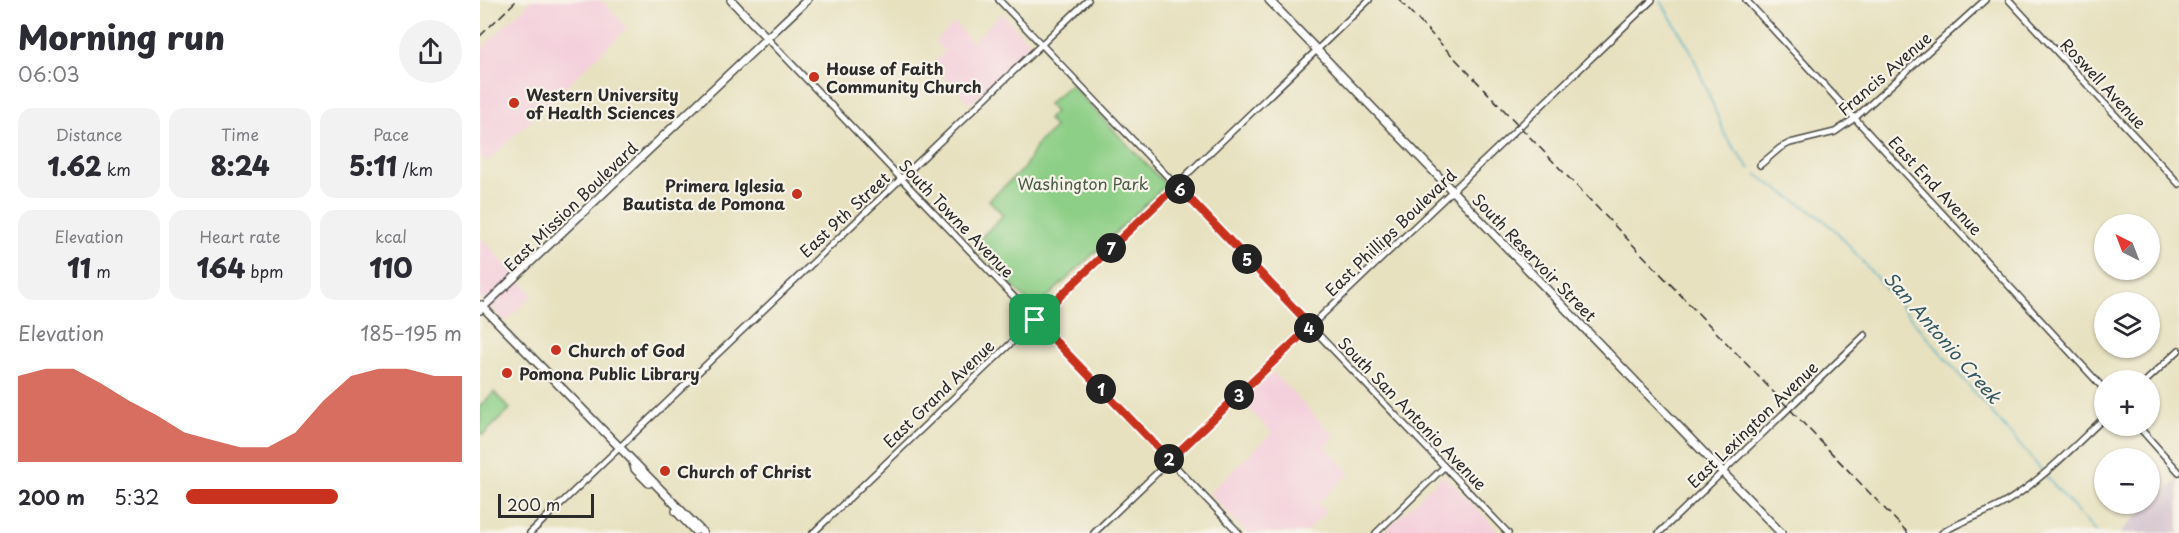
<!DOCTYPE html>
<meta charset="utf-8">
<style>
:root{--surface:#fff;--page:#f2f2f3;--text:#2b2b33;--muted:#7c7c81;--accent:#c8321e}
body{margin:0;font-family:"Playpen Sans",sans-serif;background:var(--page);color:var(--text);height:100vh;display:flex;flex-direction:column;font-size:22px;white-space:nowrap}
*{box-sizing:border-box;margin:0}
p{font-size:20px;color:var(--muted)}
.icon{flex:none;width:33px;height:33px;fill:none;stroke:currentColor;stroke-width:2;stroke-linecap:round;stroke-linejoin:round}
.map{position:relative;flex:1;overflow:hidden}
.drawer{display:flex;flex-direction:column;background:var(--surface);width:480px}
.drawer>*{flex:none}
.needle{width:39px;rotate:318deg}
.buttons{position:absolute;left:1614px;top:214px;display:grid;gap:12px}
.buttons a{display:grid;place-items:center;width:66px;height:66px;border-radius:50%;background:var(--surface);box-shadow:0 2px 4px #0004;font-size:30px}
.scale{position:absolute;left:18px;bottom:15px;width:96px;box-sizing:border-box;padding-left:6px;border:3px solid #2b2b2b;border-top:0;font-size:16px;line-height:21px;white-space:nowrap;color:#2b2b2b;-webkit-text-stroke:4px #f7f3e8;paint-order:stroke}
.pin{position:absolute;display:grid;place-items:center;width:51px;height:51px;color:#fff;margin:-26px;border-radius:12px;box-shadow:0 3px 9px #0006}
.km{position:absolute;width:30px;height:30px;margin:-15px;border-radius:50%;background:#222;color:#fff;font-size:16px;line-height:30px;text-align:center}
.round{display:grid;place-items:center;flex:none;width:63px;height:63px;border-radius:32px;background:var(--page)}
.summary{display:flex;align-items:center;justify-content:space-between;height:102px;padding:0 18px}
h1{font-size:33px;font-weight:800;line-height:45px}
.figures{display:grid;grid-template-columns:repeat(3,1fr);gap:9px;height:102px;padding:6px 18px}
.figures div{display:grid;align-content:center;border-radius:15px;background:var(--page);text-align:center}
.figures b{font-size:26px;font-weight:800}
.figures small{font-size:16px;font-weight:400}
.figures p{font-size:16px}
.chart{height:168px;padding:12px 18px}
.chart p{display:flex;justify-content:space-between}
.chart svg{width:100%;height:108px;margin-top:6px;fill:var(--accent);opacity:.7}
ul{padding:0 18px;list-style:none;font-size:20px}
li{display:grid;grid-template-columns:96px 72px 1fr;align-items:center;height:45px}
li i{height:15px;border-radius:8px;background:var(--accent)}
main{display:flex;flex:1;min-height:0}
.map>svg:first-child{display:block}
</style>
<main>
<section class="drawer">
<div class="summary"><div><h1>Morning run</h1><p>06:03</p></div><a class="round"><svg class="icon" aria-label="share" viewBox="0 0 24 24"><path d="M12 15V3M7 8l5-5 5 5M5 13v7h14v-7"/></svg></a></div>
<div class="figures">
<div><p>Distance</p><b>1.62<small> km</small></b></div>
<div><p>Time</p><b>8:24</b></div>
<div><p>Pace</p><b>5:11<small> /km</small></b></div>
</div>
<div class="figures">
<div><p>Elevation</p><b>11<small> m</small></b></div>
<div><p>Heart rate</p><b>164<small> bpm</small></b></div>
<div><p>kcal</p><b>110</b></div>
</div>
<div class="chart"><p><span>Elevation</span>185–195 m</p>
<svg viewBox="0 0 160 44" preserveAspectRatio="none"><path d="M0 44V9L10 6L20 6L30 12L40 19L50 25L60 32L70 35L80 38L90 38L100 32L110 19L120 9L130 6L140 6L150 9L160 9V44z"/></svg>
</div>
<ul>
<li><b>200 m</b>5:32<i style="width:55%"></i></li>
</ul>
</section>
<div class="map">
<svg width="1699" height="533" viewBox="0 0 1699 533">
<rect width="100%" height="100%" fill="#f7f3e8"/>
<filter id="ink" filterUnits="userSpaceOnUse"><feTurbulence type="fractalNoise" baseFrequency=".0167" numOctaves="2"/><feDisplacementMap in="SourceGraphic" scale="12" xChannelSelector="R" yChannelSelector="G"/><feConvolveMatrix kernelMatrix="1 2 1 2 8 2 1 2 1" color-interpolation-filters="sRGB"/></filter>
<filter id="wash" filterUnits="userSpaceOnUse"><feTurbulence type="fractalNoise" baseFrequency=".008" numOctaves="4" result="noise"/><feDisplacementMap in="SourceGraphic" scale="24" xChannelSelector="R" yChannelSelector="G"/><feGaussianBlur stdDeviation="1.35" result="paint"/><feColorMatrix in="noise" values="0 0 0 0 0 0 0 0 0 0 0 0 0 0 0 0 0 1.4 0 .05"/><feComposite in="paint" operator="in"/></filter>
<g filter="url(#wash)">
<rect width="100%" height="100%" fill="#e7e1bf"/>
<g fill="#f4cfdc">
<polygon points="52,0 121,0 147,28 7,162 0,155 0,50"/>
<polygon points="522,13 551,45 493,102 489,103 452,64 465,52 455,42 474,23 492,42"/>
<polygon points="0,236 53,295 25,322 2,298 0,300"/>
<polygon points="793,372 855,437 846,446 870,473 838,503 846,512 824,533 767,533 729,493 792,433 761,401"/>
<polygon points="964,475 1020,533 903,533 962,476"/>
</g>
<polygon fill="#d0bdcc" points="1698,479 1699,533 1639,533"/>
<g fill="#8ecf87" stroke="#5c7d59" stroke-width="1.5">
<polygon points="590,84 686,185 555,309 494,245 523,215 509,200 544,168 557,144 575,128 568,119 575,112 568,104"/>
<polygon points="14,392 30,409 3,435 0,432 0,406"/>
</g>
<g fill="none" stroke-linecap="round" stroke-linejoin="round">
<g stroke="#41aac1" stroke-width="1.5">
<polyline points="1180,0 1211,51 1246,137 1270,169"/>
<path d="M1276,174C1303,195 1334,209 1358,233L1563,472"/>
<polyline points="1566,476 1616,533"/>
</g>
</g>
</g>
<g filter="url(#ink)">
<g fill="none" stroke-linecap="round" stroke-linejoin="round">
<defs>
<g id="secondary">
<polyline points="519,0 1028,533"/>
<polyline points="1266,0 1624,389"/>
<polyline points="1529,0 1699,184"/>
<polyline points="287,38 759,533"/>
<polyline points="1280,165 1300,148 1310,143 1355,132 1375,118 1505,0"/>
<polyline points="1666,381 1699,350"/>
<polyline points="1658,426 1699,472"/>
<polyline points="50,533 608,0"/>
<polyline points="333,533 889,0"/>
<polyline points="614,533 1172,0"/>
<polyline points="896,533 964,467"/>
<polyline points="1179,533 1385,335"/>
<path d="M1462,533C1483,519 1508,514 1529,500C1564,478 1594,446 1624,418"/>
</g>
<g id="primary">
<polyline points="251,0 287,38"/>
<polyline points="789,0 1301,533"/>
<polyline points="1,305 223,533"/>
<polyline points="0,310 327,0"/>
<polyline points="153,463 155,469 169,483"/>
<polyline points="196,511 215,531"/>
</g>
</defs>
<use href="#secondary" stroke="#474641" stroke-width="8"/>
<use href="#primary" stroke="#474641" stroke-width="10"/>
<use href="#secondary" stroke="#fff" stroke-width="5"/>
<use href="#primary" stroke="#fff" stroke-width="7"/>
<g stroke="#2b2b2b" stroke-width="1.5" stroke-dasharray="9 4.5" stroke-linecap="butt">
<polyline points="919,0 1428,533"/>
<polyline points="0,36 37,0"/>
</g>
</g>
</g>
<g fill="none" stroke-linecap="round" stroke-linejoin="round" filter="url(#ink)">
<defs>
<polygon id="route" points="697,185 831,326 690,460 555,320"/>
</defs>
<use href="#route" stroke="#fff" stroke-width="12"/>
<use href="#route" stroke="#c8321e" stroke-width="8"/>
</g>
<g fill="#c8321e" stroke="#f7f3e8" stroke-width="2">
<circle cx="334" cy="77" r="6"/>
<circle cx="34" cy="103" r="6"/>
<circle cx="317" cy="194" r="6"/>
<circle cx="76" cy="350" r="6"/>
<circle cx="27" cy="373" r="6"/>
<circle cx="185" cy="471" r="6"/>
</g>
<g text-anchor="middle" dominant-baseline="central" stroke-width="4.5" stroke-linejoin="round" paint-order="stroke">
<g font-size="16" font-weight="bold" fill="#2b2b2b" stroke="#f7f3e8" text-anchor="start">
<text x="346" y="68">House of Faith<tspan x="346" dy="18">Community Church</tspan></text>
<text x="46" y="94">Western University<tspan x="46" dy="18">of Health Sciences</tspan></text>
<text x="305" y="185" text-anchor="end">Primera Iglesia<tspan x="305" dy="18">Bautista de Pomona</tspan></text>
<text x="88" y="350">Church of God</text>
<text x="39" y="373">Pomona Public Library</text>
<text x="197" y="471">Church of Christ</text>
</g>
<g font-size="16" fill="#2b2b2b" stroke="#f7f3e8">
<text transform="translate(1404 73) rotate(-41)">Francis Avenue</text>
<text transform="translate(1624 83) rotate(47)">Roswell Avenue</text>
<text transform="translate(1456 185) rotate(47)">East End Avenue</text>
<text transform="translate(90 206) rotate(-44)">East Mission Boulevard</text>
<text transform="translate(364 214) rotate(-43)">East 9th Street</text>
<text transform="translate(477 218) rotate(46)">South Towne Avenue</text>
<text transform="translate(910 232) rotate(-44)">East Phillips Boulevard</text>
<text transform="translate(1055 257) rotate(46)">South Reservoir Street</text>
<text transform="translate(458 393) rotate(-44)">East Grand Avenue</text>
<text transform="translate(933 413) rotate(46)">South San Antonio Avenue</text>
<text transform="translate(1272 424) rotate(-44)">East Lexington Avenue</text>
</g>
<g font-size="16" fill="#495c47" stroke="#f7f3e8">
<text x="603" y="183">Washington Park</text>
</g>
<g font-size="18" font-style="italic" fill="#335760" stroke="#f7f3e8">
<text transform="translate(1463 337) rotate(49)">San Antonio Creek</text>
</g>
</g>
</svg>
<div class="buttons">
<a><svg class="needle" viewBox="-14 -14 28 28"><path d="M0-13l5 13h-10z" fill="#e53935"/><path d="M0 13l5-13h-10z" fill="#7c7c81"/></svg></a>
<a><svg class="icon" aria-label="layers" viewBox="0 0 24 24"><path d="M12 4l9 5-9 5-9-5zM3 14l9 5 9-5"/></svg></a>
<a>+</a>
<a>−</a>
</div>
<div class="scale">200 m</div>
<div class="pin" style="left:555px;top:320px;background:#1e9e55"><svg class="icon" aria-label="arrive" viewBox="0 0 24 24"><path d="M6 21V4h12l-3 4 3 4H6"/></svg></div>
<b class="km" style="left:621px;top:389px">1</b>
<b class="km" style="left:689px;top:459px">2</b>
<b class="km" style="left:759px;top:395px">3</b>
<b class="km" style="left:829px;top:328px">4</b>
<b class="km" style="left:767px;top:259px">5</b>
<b class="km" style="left:700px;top:189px">6</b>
<b class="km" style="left:631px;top:248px">7</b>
</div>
</main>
